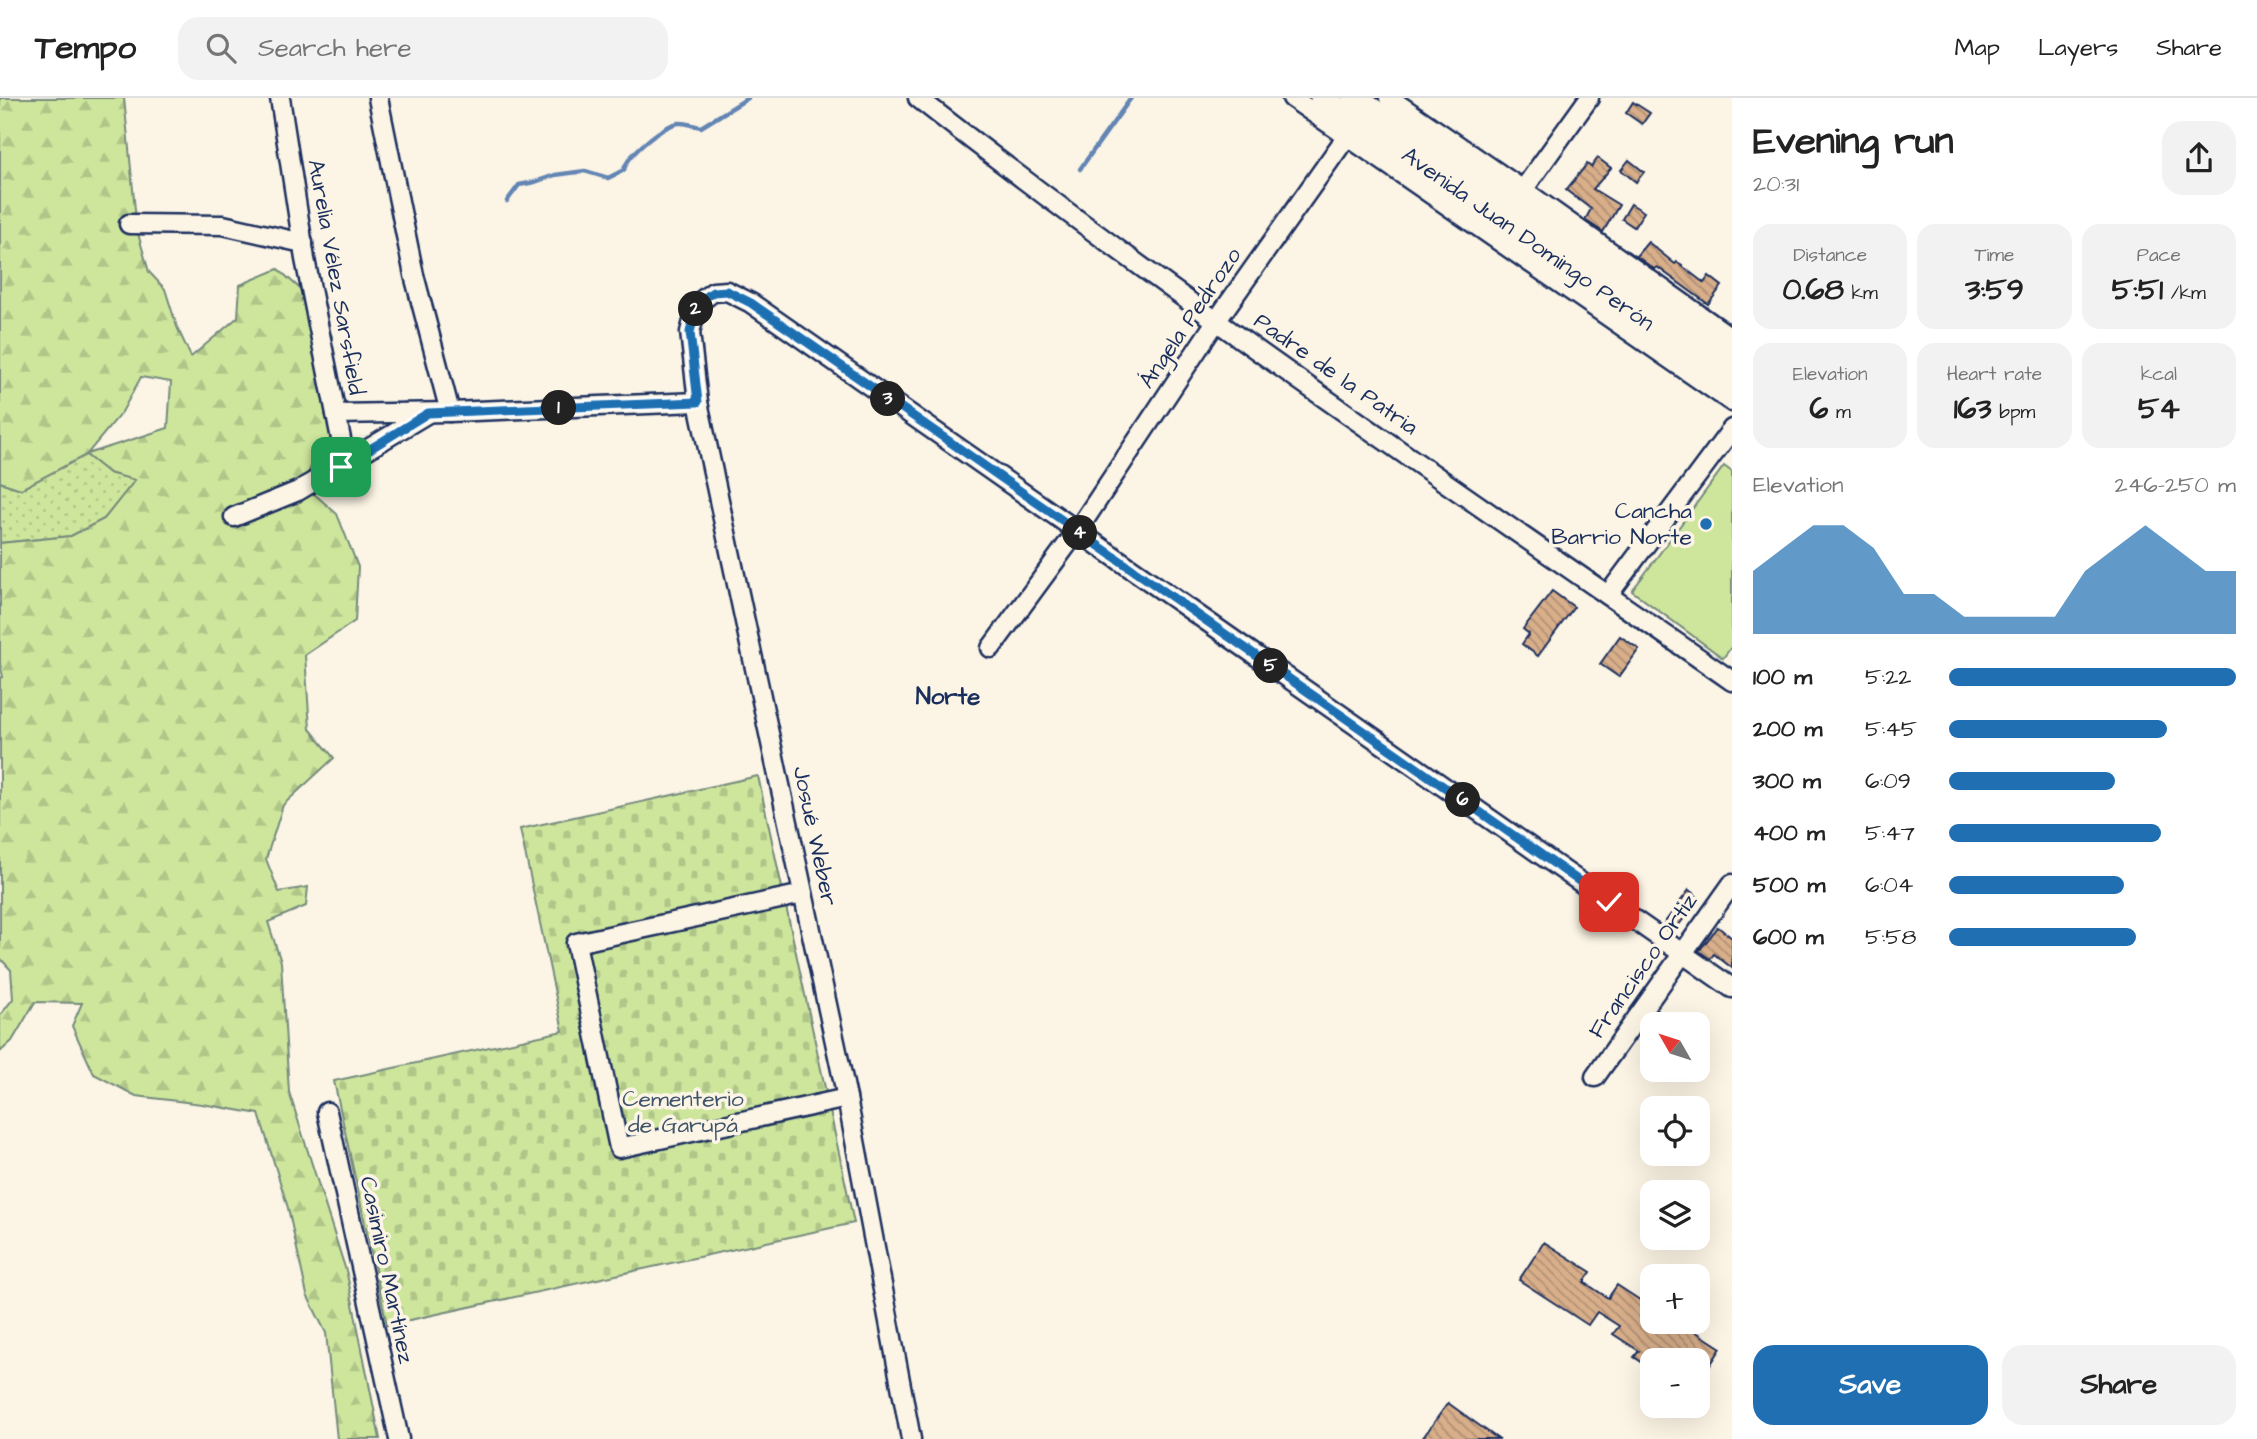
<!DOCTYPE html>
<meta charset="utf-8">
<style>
:root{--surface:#fff;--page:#f2f2f2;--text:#222;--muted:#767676;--line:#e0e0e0;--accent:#1f6fb2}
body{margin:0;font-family:"Architects Daughter",sans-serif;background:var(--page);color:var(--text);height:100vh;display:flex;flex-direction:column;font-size:26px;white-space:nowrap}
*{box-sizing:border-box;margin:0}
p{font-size:23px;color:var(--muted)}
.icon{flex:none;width:38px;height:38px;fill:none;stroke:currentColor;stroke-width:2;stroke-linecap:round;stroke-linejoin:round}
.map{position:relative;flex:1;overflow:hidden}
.details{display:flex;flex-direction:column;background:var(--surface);width:525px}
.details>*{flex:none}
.needle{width:46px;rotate:309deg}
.fabs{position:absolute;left:1640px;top:914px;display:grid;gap:14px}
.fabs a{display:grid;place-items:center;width:70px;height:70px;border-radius:14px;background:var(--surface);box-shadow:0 7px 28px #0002;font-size:35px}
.pin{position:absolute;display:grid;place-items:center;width:60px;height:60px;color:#fff;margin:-30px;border-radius:14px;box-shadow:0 4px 10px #0006}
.km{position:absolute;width:35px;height:35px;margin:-18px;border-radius:50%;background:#222;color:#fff;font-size:19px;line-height:35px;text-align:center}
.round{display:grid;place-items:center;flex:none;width:74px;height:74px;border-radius:21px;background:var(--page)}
.head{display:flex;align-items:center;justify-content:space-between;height:119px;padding:0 21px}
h1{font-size:38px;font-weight:800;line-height:52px}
.metrics{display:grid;grid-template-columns:repeat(3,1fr);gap:10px;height:119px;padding:7px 21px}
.metrics div{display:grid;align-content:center;border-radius:18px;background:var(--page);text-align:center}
.metrics b{font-size:30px;font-weight:800}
.metrics small{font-size:19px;font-weight:400}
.metrics p{font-size:19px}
.chart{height:196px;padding:14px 21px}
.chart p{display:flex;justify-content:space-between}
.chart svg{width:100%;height:126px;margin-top:7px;fill:var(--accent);opacity:.7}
.primary-button{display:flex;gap:14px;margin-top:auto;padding:14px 21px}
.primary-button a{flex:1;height:80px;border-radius:21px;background:var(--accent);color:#fff;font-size:28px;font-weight:800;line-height:80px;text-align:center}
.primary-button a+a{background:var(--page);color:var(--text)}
ul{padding:0 21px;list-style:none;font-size:23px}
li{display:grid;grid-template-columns:112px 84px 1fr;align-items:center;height:52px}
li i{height:18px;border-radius:9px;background:var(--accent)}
header{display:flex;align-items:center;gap:42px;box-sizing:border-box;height:98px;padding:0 35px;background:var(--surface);border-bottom:2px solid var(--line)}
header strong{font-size:33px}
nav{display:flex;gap:38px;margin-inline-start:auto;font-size:24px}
.search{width:490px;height:63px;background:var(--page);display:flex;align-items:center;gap:18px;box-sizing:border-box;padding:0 24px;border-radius:21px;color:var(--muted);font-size:26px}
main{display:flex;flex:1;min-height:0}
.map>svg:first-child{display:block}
</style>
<header>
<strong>Tempo</strong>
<div class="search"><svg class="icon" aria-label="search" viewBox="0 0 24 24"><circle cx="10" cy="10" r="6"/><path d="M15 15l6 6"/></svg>Search here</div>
<nav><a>Map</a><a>Layers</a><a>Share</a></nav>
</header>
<main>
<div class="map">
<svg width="1732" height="1341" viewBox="0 0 1732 1341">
<defs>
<pattern id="grass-dots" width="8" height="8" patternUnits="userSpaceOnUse" patternTransform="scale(1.75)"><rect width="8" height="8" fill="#cee69c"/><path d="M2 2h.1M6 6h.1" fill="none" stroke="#b0c689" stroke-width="1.8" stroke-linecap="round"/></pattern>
<pattern id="forest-firs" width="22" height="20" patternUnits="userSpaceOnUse" patternTransform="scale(1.75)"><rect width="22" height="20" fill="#cee69c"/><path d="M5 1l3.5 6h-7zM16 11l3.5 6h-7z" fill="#b0c689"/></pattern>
<pattern id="cemetery-stones" width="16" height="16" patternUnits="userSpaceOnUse" patternTransform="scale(1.75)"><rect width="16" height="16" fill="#cee69c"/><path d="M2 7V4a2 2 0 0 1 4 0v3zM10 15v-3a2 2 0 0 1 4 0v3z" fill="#b0c689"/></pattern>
<pattern id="building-back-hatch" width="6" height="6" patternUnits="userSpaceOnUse" patternTransform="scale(1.75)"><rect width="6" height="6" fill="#d9af8a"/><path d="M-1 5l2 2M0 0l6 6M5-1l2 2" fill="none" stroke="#af8f74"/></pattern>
</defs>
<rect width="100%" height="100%" fill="#fcf5e5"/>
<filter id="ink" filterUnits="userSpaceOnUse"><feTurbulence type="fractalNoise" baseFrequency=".0143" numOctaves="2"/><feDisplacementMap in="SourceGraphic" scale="14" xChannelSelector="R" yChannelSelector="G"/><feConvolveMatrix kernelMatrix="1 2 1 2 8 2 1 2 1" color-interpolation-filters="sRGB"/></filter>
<g filter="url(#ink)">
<polygon fill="url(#grass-dots)" stroke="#748a7d" stroke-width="2" points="86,356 109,375 136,382 104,421 71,438 0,445 0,384 21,391"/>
<path fill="url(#forest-firs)" stroke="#748a7d" stroke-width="2" fill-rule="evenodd" d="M0,0H124L137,132L149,174L165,191L177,229L191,259L238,219L240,187L278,171L307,197L332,238L328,286L347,305L346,350L317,356L303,386L337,416L358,469L355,523L305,557L310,631L334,660L283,707L266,761L279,794L308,789L306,808L268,824L281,864L289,994L347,1176L380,1341H337L326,1235L307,1197L288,1110L259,1016L202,1006L136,998L94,976L72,928L82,905L35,904L12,943L0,954V917L13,901L11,872L0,860V580L3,579L0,566V445L71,438L104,421L135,382L109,375L86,357L21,391L0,384ZM141,279L171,284L168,330L87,356L122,314Z"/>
<polygon fill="url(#cemetery-stones)" stroke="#748a7d" stroke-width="2" points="758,678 854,1125 387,1227 334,983 563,933 520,731"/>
<polygon fill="#cee69c" stroke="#748a7d" stroke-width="2" points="1724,368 1732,374 1732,548 1723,560 1632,493"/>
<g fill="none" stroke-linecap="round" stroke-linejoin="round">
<g stroke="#6485b4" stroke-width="4.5">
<polyline points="1080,71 1131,0"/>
<path d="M507,103L519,87L535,84L555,77L585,73L608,80L624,72C627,57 663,27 679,25C686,24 694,28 701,29L748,0"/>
</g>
</g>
<g fill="url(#building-back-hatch)" stroke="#1b2f5e" stroke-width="2">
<polygon points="1633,4 1650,15 1642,26 1626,15"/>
<polygon points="1598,60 1611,70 1593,91 1619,107 1603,134 1585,122 1591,111 1566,92 1587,66 1591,69"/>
<polygon points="1629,62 1644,74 1636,84 1621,72"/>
<polygon points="1631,106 1644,114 1634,129 1622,121"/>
<polygon points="1648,144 1675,166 1677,164 1704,185 1709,178 1722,188 1708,206 1657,169 1654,171 1636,158"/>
<polygon points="1552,493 1574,509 1538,558 1522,546 1529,536 1523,531"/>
<polygon points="1620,538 1639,551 1619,579 1600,566"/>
<polygon points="1689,792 1699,800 1675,832 1665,824"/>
<polygon points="1718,829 1732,840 1732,870 1714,856 1710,861 1699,853"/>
<polygon points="1544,1144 1591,1174 1584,1184 1608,1200 1617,1187 1652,1210 1652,1223 1690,1223 1687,1228 1721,1250 1698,1286 1698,1262 1652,1262 1652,1271 1634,1259 1639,1253 1613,1236 1619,1228 1597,1214 1588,1227 1519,1182"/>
<polygon points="1448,1305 1498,1341 1422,1341"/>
</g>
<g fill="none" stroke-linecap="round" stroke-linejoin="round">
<defs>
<g id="minor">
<polyline points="280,0 305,161 346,366"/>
<polyline points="378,0 414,177 450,314"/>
<path d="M918,0C1181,206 1458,393 1732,583"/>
<polyline points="1292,0 1732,304"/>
<polyline points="1389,0 1523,92 1732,240"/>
<polyline points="1523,92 1589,0"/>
<polyline points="129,126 223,127 303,145"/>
<polyline points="336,316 450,314 698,304"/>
<polyline points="234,419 298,393 428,315"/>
<polyline points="1608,497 1732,331"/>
<polyline points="991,550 1077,433 1217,222 1347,38"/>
<polyline points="803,796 576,845 619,1050 847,1000"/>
<polyline points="1595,979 1732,786"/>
<polyline points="327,1014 399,1341"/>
<polyline points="911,1341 847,1000 698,304 690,234 698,205 713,194 727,193 751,205 1732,890"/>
</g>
<g id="major">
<polyline points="1322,0 1502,121 1732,283"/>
<polyline points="1355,0 1732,260"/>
</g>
</defs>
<use href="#minor" stroke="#1b2f5e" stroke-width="23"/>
<use href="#major" stroke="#1b2f5e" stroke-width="28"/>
<use href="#minor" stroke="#fcf5e5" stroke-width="18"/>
<use href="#major" stroke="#fcf5e5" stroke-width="23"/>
</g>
</g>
<g fill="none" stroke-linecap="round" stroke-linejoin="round" filter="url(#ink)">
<defs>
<polyline id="route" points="341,369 428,315 698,304 690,234 698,205 713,194 727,193 751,205 1609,804"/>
</defs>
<use href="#route" stroke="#fff" stroke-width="14"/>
<use href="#route" stroke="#1f6fb2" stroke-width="9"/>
</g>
<circle fill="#1f6fb2" stroke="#fcf5e5" stroke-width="2.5" cx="1706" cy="426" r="7"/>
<g text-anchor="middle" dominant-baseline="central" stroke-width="7" stroke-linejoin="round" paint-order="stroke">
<g font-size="23" fill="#1b2f5e" stroke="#fcf5e5">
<text transform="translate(1528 141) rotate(35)">Avenida Juan Domingo Perón</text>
<text transform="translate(336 179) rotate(80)">Aurelia Vélez Sarsfield</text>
<text transform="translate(1190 220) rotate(-56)">Ángela Pedrozo</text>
<text transform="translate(1336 276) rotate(35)">Padre de la Patria</text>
<text transform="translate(815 738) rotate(78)">Josué Weber</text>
<text transform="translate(1643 868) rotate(-55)">Francisco Ortiz</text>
<text transform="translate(387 1172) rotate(78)">Casimiro Martínez</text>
</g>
<g font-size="23" fill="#1b2f5e" stroke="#fcf5e5" text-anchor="end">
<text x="1692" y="413">Cancha<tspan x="1692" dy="26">Barrio Norte</tspan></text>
</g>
<g font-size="23" fill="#3f546a" stroke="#fcf5e5">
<text x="683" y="1001">Cementerio<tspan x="683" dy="26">de Garupá</tspan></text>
</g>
<g font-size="24" font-weight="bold" fill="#1b2f5e" stroke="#fcf5e5">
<text x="948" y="599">Norte</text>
</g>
</g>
</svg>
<div class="fabs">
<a><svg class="needle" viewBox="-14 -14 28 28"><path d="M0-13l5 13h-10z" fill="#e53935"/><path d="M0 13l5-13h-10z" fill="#767676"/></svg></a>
<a><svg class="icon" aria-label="locate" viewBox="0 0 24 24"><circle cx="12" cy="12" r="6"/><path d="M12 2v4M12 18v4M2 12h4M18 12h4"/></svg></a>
<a><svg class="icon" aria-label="layers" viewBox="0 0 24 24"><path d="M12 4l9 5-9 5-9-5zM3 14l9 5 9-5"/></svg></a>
<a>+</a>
<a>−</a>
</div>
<div class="pin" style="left:341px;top:369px;background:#1e9e55"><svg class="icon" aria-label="arrive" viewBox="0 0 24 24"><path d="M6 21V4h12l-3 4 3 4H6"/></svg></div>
<div class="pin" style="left:1609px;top:804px;background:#d93025"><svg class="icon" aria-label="check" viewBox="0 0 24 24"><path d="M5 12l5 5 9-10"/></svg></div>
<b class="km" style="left:559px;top:310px">1</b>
<b class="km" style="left:696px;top:211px">2</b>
<b class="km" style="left:888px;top:301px">3</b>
<b class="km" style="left:1080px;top:435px">4</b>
<b class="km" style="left:1271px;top:568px">5</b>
<b class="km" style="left:1463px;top:702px">6</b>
</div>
<section class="details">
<div class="head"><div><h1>Evening run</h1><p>20:31</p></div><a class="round"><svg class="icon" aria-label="share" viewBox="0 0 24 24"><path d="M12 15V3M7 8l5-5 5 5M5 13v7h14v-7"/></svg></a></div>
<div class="metrics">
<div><p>Distance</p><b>0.68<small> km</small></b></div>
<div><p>Time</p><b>3:59</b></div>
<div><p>Pace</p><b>5:51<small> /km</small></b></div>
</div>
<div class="metrics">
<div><p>Elevation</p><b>6<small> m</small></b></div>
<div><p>Heart rate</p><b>163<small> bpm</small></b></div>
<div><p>kcal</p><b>54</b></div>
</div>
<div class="chart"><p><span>Elevation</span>246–250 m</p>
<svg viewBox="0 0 160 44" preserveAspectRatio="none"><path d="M0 44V22L10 14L20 6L30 6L40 14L50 30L60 30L70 38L80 38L90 38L100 38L110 22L120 14L130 6L140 14L150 22L160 22V44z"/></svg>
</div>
<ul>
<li><b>100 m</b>5:22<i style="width:100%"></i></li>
<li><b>200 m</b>5:45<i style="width:76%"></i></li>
<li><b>300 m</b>6:09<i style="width:58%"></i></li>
<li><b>400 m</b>5:47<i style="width:74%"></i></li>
<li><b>500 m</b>6:04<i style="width:61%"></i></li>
<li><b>600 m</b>5:58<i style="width:65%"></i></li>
</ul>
<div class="primary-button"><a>Save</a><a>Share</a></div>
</section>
</main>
